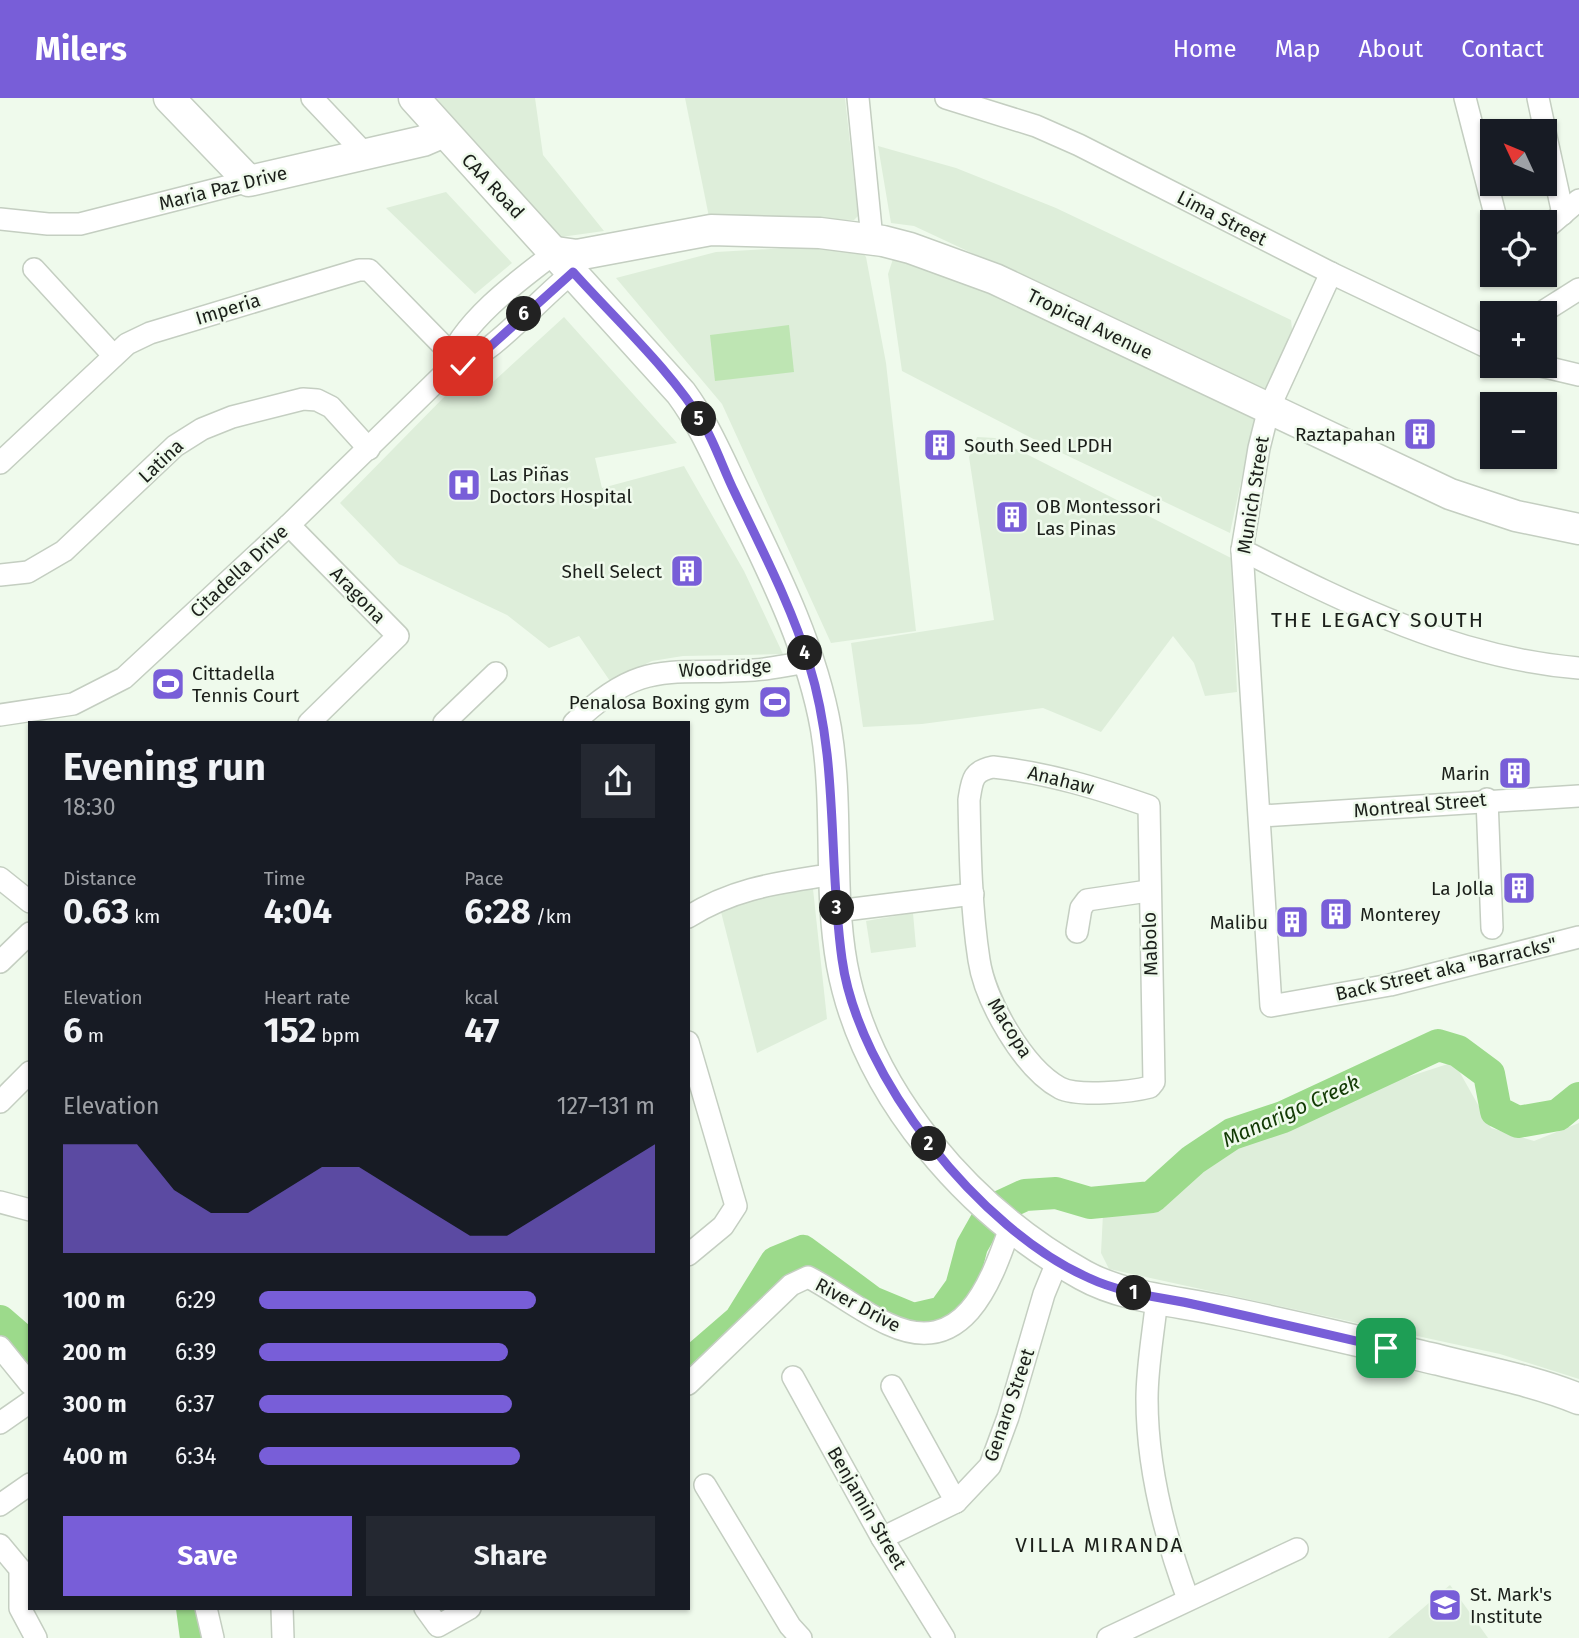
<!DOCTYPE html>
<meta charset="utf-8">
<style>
:root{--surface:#171b24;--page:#242831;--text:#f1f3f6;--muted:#9ea1a6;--accent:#785ed8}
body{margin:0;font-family:"Fira Sans",sans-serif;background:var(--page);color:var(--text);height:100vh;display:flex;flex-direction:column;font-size:26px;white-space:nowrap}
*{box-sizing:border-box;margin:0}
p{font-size:23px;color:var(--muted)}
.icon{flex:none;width:38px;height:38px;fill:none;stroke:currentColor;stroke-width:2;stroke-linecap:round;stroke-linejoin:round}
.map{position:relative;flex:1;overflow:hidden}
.side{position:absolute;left:28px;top:623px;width:662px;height:889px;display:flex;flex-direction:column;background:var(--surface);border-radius:0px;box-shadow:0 2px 5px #0004}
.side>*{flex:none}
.needle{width:46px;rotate:314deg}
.buttons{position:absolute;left:1480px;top:21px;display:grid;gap:14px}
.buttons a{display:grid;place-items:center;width:77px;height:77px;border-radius:0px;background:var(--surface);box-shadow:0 2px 5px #0004;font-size:35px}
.pin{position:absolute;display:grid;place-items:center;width:60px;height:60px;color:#fff;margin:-30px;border-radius:14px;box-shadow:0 4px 10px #0006}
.km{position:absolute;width:35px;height:35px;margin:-18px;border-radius:50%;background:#222;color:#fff;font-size:19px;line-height:35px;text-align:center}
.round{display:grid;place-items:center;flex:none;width:74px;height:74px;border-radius:0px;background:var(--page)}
.head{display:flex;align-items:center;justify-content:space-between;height:119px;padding:0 35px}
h1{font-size:38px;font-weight:700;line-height:52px}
.stats{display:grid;grid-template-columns:repeat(3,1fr);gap:10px;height:119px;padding:7px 35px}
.stats div{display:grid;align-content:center}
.stats b{font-size:35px;font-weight:700}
.stats small{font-size:19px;font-weight:400}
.stats p{font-size:19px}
.chart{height:196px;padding:14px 35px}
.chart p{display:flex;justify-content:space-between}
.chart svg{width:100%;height:126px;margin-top:7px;fill:var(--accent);opacity:.7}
.cta{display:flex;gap:14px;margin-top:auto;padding:14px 35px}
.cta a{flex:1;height:80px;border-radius:0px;background:var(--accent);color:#fff;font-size:28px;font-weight:700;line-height:80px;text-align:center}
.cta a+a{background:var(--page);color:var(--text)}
ul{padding:0 35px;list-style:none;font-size:23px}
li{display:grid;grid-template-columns:112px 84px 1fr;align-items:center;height:52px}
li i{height:18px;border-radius:9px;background:var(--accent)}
header{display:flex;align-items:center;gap:42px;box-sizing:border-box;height:98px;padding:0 35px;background:var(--accent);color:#fff}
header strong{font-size:33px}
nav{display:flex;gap:38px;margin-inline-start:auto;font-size:24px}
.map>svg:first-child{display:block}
</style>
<header>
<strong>Milers</strong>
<nav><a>Home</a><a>Map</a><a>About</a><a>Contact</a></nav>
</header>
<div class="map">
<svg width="1579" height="1540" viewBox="0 0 1579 1540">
<rect width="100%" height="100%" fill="#effaec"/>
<g fill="#deeeda">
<polygon points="436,0 535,0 543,57 604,133 561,139"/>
<polygon points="685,0 845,0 858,118 854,122 709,119"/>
<polygon points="878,48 956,70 1056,110 1291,222 1293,240 1267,293 914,128 891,125"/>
<polygon points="446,94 512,165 475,196 386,110"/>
<polygon points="843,147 861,153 866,159 886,265 916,533 831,545 722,306 616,180 716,154"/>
<polygon points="893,161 998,193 1255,318 1230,435 1047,348 902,273 888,176"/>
<polygon points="564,219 677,345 595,360 602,390 684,368 744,473 783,556 683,558 652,563 610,583 579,538 549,550 507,517 399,466 340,405 449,294 482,294"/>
<polygon points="977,339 995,340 1231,460 1237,594 1205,598 1194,565 1173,538 1101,634 1043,610 922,626 863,629 851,545 994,522 969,359"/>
<polygon points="813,791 827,921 757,955 720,810 784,792"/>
<polygon points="913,815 916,849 871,855 866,823"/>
<polygon points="1454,964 1491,1030 1534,1043 1579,1025 1579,1281 1500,1256 1109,1171 1101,1155 1103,1116 1153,1111 1244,1043 1309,1011"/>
<polygon points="1450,1487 1488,1540 1388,1540"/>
</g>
<polygon fill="#bee5b3" points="789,227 794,274 715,283 710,237"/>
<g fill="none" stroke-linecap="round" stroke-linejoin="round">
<g stroke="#9cda8b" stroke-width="32">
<polyline points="0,1223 30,1249"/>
<polyline points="688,1267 740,1222 776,1164 803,1153 872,1204 913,1221 943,1214 961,1189 972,1148 985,1125 1001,1108 1025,1097 1056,1095 1090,1105 1152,1099 1193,1062 1232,1036 1283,1019 1438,947 1458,953 1489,976 1496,1013 1518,1024 1558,1017 1579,1000"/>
<polyline points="192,1510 196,1540"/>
</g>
<defs>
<g id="street">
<polyline points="312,0 365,56"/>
<polyline points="858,0 872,141"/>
<polyline points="946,0 1036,28 1079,47 1331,175 1493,252"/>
<polyline points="1465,0 1497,124"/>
<polyline points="1538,0 1545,33"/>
<polyline points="1545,34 1563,116"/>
<polyline points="0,121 48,126 80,126 249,83"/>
<polyline points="1545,131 1579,102"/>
<polyline points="34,171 113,257"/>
<polyline points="1331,175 1269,310 1259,350 1242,452 1271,908 1390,887 1579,839"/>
<polyline points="1541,215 1579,191"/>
<path d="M447,268C460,225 520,181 556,154"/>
<polyline points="1541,268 1579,277"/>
<polyline points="0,365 127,246 150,235 359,172 369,172 376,179 463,268"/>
<polyline points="289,427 398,538 309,625"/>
<path d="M1242,452C1350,507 1457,560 1579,570"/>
<polyline points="0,477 28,474 64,453 175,348 202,331 232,319 303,301 317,302 331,309 369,351"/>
<path d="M0,617L73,606L124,580L289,427L446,274C494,257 533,206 573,174"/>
<polyline points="444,625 496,575"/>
<path d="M574,625C643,559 669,578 754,572C772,571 791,566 809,564"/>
<path d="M993,669C1048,675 1097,690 1149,708L1154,984L1150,989C1131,994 1078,999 1060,990C1023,970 985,902 979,862C971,810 970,755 969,702C972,683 972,673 993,669Z"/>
<polyline points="1487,701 1492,830"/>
<polyline points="1261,718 1579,698"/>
<polyline points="0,780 30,804"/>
<polyline points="837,813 973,796"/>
<path d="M688,819C736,789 779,785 835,776"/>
<polyline points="1077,834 1081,810 1087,802 1148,793"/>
<polyline points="0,864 30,835"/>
<polyline points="688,944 736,1108 723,1128 688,1157"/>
<polyline points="0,1004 30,974"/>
<polyline points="0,1104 30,1112"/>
<path d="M1157,1199C1154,1232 1147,1267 1147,1301C1147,1368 1165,1439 1188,1501"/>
<polyline points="0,1249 30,1286"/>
<polyline points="793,1279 882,1440 944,1540"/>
<path d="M688,1286L791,1187L808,1179C835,1193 860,1213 888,1226C963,1261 990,1187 1010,1130"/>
<polyline points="892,1288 956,1404"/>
<polyline points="0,1325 30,1304"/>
<polyline points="705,1387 790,1528 801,1540"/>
<polyline points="0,1407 30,1386"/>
<polyline points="882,1440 956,1404 990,1368 1008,1319 1044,1196 1058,1162"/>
<polyline points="0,1447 20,1471 20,1510 36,1540"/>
<polyline points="206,1510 213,1540"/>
<polyline points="282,1510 283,1540"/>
<polyline points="425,1510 438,1528 470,1510"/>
<polyline points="1108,1540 1297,1451"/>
</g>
<g id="secondary">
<polyline points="169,0 249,83 423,43 444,34"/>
<path d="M414,0L681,295C706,329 720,365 739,403C774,475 812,551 826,631C839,709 828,789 842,867C866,997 970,1114 1083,1177C1124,1200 1178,1203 1223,1213C1296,1228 1367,1245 1439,1262C1486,1274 1535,1283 1579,1301"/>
<polyline points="556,154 577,157 711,132 820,135 883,143 910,150 995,181 1450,396 1516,418 1579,431"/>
</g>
</defs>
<use href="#street" stroke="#c4cec1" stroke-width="24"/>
<use href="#secondary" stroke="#c4cec1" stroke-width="33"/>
<use href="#street" stroke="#fff" stroke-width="21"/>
<use href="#secondary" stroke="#fff" stroke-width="30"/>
</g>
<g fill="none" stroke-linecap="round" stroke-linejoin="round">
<defs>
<path id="route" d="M463,268L484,254L573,174C615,221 673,274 704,327C716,348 724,373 735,395C761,450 791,507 809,566C839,662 828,762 842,861C858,979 980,1132 1089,1180C1123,1196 1161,1199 1197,1207C1260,1221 1323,1235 1386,1250"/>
</defs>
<use href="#route" stroke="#fff" stroke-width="14"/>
<use href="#route" stroke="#785ed8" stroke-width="9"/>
</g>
<defs>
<symbol id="building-square" viewBox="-11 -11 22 22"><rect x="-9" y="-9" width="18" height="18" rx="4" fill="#785ed8" stroke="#effaec"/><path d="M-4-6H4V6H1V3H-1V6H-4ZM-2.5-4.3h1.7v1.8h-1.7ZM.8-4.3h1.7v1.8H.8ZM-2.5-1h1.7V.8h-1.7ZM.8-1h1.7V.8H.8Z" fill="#fff"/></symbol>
<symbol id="hospital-square" viewBox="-11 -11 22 22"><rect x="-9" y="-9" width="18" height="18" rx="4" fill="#785ed8" stroke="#effaec"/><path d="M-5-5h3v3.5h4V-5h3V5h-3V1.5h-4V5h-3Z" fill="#fff"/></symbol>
<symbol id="stadium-square" viewBox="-11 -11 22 22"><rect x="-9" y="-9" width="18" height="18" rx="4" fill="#785ed8" stroke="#effaec"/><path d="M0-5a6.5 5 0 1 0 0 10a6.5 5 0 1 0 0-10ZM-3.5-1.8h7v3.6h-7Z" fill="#fff"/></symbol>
<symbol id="school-square" viewBox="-11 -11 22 22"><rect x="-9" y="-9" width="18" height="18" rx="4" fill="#785ed8" stroke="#effaec"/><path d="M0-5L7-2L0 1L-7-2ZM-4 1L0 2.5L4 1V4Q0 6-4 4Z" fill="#fff"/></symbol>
</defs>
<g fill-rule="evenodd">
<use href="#building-square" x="1401" y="317" width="38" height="38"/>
<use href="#building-square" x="921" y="328" width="38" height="38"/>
<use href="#hospital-square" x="445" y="368" width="38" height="38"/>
<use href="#building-square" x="993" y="400" width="38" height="38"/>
<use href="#building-square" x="668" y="454" width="38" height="38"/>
<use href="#stadium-square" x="149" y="567" width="38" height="38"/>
<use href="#stadium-square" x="756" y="585" width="38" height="38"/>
<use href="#building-square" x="1496" y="656" width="38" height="38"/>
<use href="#building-square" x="1500" y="771" width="38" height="38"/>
<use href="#building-square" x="1317" y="797" width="38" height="38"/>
<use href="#building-square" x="1273" y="805" width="38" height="38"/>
<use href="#school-square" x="1426" y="1488" width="38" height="38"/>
</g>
<g text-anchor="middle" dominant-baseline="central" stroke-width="5" stroke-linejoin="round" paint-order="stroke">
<g font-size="19" fill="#1b1f1a" stroke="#effaec">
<text transform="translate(493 88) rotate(47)">CAA Road</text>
<text transform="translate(223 90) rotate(-14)">Maria Paz Drive</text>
<text transform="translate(1222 120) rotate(27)">Lima Street</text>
<text transform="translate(228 211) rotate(-17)">Imperia</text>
<text transform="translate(1090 226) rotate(26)">Tropical Avenue</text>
<text transform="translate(161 363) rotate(-43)">Latina</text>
<text transform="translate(1253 397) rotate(-81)">Munich Street</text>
<text transform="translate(239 473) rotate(-43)">Citadella Drive</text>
<text transform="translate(358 497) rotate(46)">Aragona</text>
<text transform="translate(725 570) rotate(-3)">Woodridge</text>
<text transform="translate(1061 682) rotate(14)">Anahaw</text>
<text transform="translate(1420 707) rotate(-5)">Montreal Street</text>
<text transform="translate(1150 846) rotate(-92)">Mabolo</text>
<text transform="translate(1446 871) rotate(-13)">Back Street aka "Barracks"</text>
<text transform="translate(1010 930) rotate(58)">Macopa</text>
<text transform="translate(858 1207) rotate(28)">River Drive</text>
<text transform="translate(1009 1307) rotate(-71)">Genaro Street</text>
<text transform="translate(867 1410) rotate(60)">Benjamin Street</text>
</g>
<g font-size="19" fill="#1b1f1a" stroke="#effaec" text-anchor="end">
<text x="1396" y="336">Raztapahan</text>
<text x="964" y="347" text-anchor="start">South Seed LPDH</text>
<text x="489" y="376" text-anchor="start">Las Piñas<tspan x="489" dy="22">Doctors Hospital</tspan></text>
<text x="1036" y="408" text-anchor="start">OB Montessori<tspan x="1036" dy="22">Las Pinas</tspan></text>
<text x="662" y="473">Shell Select</text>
<text x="192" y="575" text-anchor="start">Cittadella<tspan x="192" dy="22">Tennis Court</tspan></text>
<text x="750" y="604">Penalosa Boxing gym</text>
<text x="1490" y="675">Marin</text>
<text x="1494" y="790">La Jolla</text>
<text x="1360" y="816" text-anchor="start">Monterey</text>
<text x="1268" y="824">Malibu</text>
<text x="1470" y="1496" text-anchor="start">St. Mark's<tspan x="1470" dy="22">Institute</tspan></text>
</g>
<g font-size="21" letter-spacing="2" fill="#1b1f1a" stroke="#effaec">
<text x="1378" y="522">THE LEGACY SOUTH</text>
<text x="1100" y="1447">VILLA MIRANDA</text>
</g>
<g font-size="21" font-style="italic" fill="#123a04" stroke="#effaec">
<text transform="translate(1291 1013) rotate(-24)">Manarigo Creek</text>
</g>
</g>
</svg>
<div class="buttons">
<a><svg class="needle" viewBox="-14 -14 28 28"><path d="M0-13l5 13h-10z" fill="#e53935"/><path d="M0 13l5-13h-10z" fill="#9ea1a6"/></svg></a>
<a><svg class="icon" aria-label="locate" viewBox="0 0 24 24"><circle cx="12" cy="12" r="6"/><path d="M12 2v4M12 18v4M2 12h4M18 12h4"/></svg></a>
<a>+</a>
<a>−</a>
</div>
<div class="pin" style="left:1386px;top:1250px;background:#1e9e55"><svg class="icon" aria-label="arrive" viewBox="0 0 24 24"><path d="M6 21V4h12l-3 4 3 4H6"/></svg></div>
<div class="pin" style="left:463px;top:268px;background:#d93025"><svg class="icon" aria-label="check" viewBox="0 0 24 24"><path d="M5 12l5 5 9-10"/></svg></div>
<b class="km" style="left:1134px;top:1195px">1</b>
<b class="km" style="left:929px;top:1046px">2</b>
<b class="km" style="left:837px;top:810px">3</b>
<b class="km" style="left:805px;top:555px">4</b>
<b class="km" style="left:699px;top:321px">5</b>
<b class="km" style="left:524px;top:216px">6</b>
<section class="side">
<div class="head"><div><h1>Evening run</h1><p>18:30</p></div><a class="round"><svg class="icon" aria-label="share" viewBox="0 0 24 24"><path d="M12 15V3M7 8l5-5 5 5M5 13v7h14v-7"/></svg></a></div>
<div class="stats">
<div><p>Distance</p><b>0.63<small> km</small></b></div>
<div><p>Time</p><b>4:04</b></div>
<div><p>Pace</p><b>6:28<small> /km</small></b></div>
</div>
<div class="stats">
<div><p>Elevation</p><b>6<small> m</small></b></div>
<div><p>Heart rate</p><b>152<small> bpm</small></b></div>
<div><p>kcal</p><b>47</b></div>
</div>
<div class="chart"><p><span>Elevation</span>127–131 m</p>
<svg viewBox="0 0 160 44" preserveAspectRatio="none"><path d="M0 44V6L10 6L20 6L30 22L40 30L50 30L60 22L70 14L80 14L90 22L100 30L110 38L120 38L130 30L140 22L150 14L160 6V44z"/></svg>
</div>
<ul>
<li><b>100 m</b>6:29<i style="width:70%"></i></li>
<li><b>200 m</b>6:39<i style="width:63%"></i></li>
<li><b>300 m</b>6:37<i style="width:64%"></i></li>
<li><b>400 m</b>6:34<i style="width:66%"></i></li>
</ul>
<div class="cta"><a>Save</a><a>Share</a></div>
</section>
</div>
